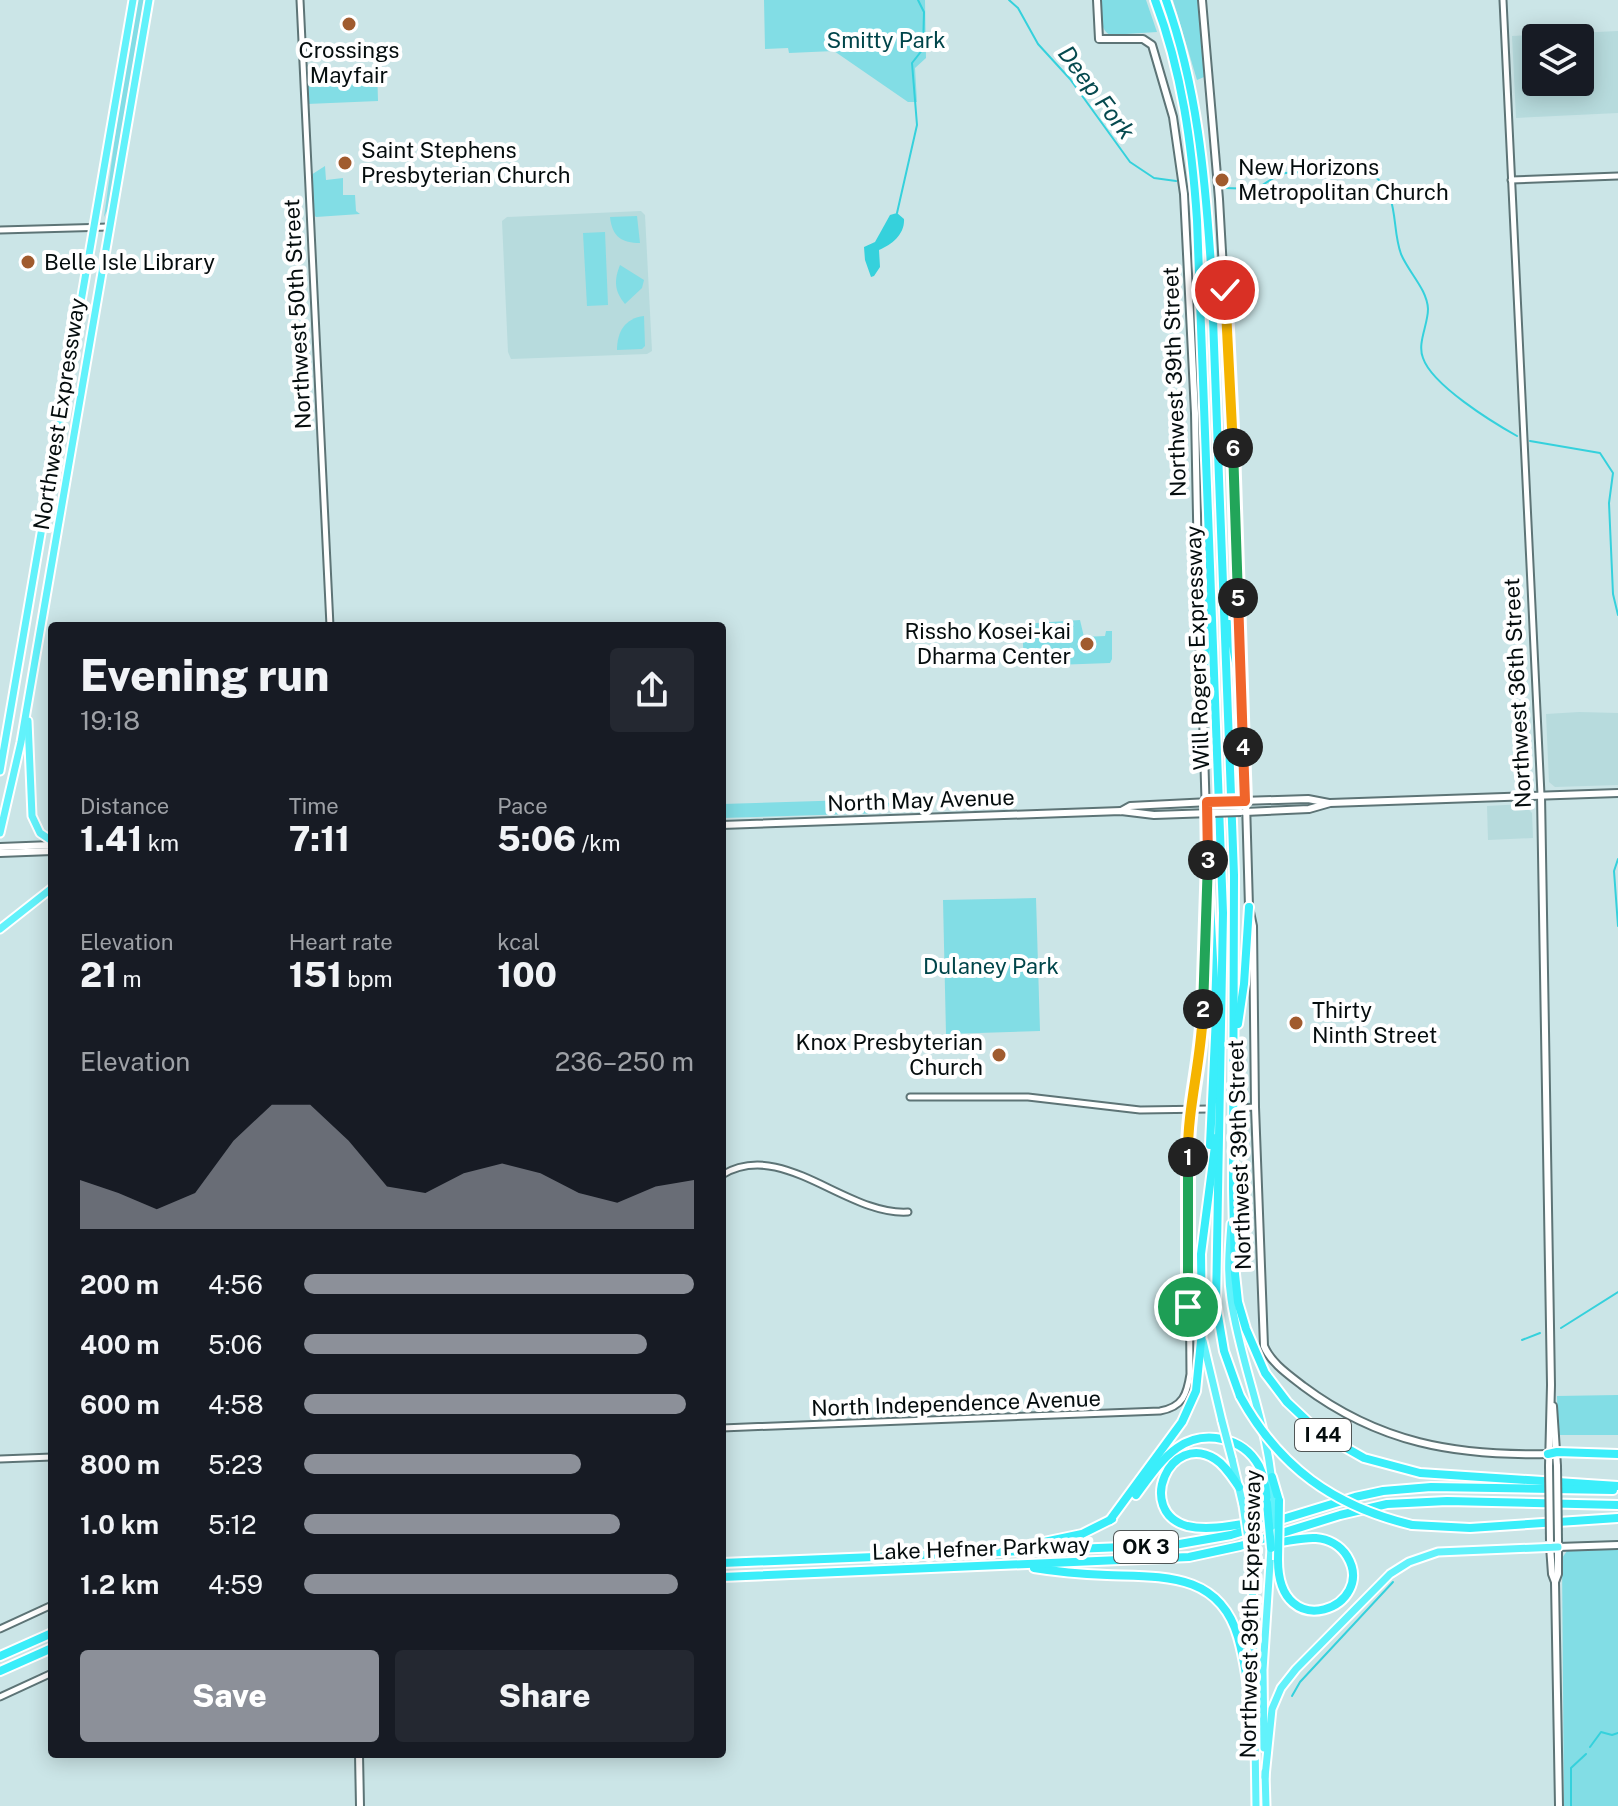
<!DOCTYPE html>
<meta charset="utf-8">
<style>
:root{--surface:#171b24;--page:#242831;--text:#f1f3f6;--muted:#9ea1a6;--accent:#8c9099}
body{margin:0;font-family:"Public Sans",sans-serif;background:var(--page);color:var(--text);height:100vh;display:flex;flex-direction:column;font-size:30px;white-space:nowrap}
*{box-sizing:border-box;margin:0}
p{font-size:26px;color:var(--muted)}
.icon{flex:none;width:44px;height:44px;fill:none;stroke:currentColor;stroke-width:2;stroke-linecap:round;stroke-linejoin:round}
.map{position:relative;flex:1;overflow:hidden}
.side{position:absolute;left:48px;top:622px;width:678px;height:1136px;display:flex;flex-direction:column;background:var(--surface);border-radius:8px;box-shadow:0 4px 20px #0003}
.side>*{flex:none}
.buttons{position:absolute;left:1522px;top:24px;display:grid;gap:16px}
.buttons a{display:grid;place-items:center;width:72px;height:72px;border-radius:8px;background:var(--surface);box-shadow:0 4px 20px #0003;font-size:40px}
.pin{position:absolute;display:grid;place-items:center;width:68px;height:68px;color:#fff;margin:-34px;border:4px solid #fff;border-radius:50%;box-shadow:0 2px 8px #0007}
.km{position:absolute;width:40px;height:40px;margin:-20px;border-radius:50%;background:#222;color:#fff;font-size:22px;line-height:40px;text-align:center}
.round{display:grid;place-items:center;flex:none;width:84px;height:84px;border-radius:8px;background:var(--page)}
.summary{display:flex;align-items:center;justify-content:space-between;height:136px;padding:0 32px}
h1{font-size:44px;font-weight:800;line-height:60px}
.figures{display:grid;grid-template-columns:repeat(3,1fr);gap:12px;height:136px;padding:8px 32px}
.figures div{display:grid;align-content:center}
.figures b{font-size:34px;font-weight:800}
.figures small{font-size:22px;font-weight:400}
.figures p{font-size:22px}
.chart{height:224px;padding:16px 32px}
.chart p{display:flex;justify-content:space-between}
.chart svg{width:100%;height:144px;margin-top:8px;fill:var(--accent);opacity:.7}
.button{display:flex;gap:16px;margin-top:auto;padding:16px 32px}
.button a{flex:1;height:92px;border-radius:8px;background:var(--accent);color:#fff;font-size:32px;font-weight:800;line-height:92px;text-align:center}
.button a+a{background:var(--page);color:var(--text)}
ul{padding:0 32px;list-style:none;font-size:26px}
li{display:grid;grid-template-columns:128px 96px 1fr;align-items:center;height:60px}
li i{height:20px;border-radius:10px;background:var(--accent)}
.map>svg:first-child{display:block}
</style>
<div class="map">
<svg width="1618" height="1806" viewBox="0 0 1618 1806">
<rect width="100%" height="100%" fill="#cbe5e7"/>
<g fill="#b7dbdd" fill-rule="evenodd">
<path d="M1618,31V113L1516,118L1512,36ZM1536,38H1580V82H1536Z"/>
<polygon points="641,211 645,215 652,351 647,354 511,359 508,352 502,221 507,217"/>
<polygon points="1579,712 1618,713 1618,785 1555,787 1549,782 1546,714"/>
<polygon points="1524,804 1532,813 1533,838 1488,840 1487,806"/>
</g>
<g fill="#82dde5">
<polygon points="137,0 144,0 108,209 104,217 120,101"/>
<polygon points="764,0 925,0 926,58 915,68 917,102 908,102 834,51 789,53 788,48 765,49"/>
<path d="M1101,0H1146L1157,32L1110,35C1098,28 1102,12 1101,0Z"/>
<polygon points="1173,0 1198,0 1204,77 1197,80"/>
<polygon points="377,68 378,101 307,104 305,78 310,71"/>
<polygon points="325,166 326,180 343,178 343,195 355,195 356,211 360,214 316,217 313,214 311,175"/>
<path d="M637,216L640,243C622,243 612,237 610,217Z"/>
<polygon points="605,232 608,305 587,306 583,233"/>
<path d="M620,265L644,280L642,288L625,304C614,291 614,280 620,265Z"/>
<path d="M644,316L645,346L642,349L617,350C617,332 625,318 644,316Z"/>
<polygon points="1080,620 1084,637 1105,636 1106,631 1112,631 1112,659 1110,663 1027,666 1024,664 1022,624"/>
<polygon points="884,799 890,804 885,813 722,818 722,804"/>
<polygon points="1036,898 1040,1031 946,1034 943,900"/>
<polygon points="1618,1395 1618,1435 1558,1435 1557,1396"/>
<polygon points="1618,1549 1618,1806 1564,1806 1562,1558 1567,1551"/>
</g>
<path fill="#35d1dc" d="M897,213L904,219C905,234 892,245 879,250L880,267L874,276L871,277L865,260L864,247L875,242L890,215Z"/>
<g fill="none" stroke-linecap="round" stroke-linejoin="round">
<g stroke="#35d1dc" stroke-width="2">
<polyline points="1009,0 1018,8 1038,44 1070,79 1130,162 1154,178 1176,181"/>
<path d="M1224,188L1256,189L1280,174L1292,172L1374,176C1400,194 1391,227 1401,254C1409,273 1427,289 1428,309C1428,325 1417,343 1423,358C1432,385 1492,422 1517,436"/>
<polyline points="897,213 917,125 912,63 923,49 924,12 918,0"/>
<polyline points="1530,441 1600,453 1613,473 1609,503 1613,594 1618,615"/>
<polyline points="1618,859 1614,871 1618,926"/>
<polyline points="1561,1328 1618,1292"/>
<polyline points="1522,1340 1540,1333"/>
<polyline points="1292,1696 1300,1682 1393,1582"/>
<polyline points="1590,1747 1601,1732 1612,1735 1618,1733"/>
<polyline points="1571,1806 1571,1768 1586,1754"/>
</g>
<defs>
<g id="tertiary">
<polyline points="300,0 330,626"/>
<polyline points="1503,0 1541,795"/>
<polyline points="1511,180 1618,176"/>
<polyline points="0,230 109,227"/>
<polyline points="910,1097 1028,1097 1140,1110 1210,1109"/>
<polyline points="1240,1108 1255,1107"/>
<path d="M722,1175C782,1138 846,1216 908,1212"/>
<path d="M722,1428L1160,1411C1183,1407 1187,1394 1190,1374L1188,1143L1190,1110"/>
<polyline points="0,1459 52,1457"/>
<polyline points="0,1629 52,1605"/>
<polyline points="0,1697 52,1673"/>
</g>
<g id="secondary">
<polyline points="1097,0 1099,39 1143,39 1152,45 1173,117 1184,194 1195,413 1200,670"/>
<path d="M1202,0L1219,199L1229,374L1242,662L1249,907L1253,926L1255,1107L1264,1346C1271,1363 1289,1375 1303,1386C1379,1443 1455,1456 1548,1454"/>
<polyline points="1202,681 1208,886"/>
<polyline points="1541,795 1551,1385 1549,1466"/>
<polyline points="1241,801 1308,799 1329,803"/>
<polyline points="1121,811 1130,806 1210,802"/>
<polyline points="1245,812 1309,809 1330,803 1618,793"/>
<polyline points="722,825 1121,811 1154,815 1211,813"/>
<polyline points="0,847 52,845"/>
<polyline points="0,853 52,851"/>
<polyline points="1190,1110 1201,1046 1207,909"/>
<polyline points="1553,1406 1557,1466"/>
<polyline points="1558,1540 1558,1574 1555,1582 1559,1806"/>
<polyline points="1550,1546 1552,1574 1555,1582"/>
<polyline points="1558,1547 1618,1545"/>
<polyline points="359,1754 360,1806"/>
</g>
<g id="trunk">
<polyline points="28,721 32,816 40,833 52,841"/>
<polyline points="0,771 133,0"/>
<polyline points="0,833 21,742 149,0"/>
<polyline points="0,929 52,888"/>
<path d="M1231,1224C1229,1249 1227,1274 1231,1299C1241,1368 1271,1430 1273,1501"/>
<polyline points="1203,1341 1222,1421"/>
<polyline points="1232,1459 1243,1505"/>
<polyline points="1252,1566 1255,1716"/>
<polyline points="1255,1740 1256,1806"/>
<polyline points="1264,1748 1263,1670 1271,1548"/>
<polyline points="1265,1772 1266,1806"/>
<polyline points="1265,1777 1272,1709 1281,1688 1296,1669 1390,1574 1409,1562 1438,1552 1558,1547"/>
</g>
<g id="motorway">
<path d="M1155,0C1182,71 1192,145 1197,220L1223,913L1216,1304L1224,1351L1240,1396"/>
<path d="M1166,0C1197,87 1205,175 1211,266L1234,875L1233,1189L1235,1274L1238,1302L1246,1329L1265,1373L1287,1402L1320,1433L1364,1458L1420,1473L1618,1486"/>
<polyline points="1229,624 1241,690"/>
<polyline points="1203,682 1209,594"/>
<polyline points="1209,884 1216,1016 1210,1145"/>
<polyline points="1238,1024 1244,984 1249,907"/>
<polyline points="1548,1454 1557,1452 1618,1454"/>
<polyline points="1272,1477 1279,1501"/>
<path d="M1239,1487C1232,1477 1225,1465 1215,1459C1170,1431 1135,1511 1187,1526C1212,1532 1243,1523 1267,1520"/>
<path d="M1136,1495C1148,1479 1160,1460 1177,1448C1204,1429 1243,1437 1259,1466C1265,1478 1266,1490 1267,1503"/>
<polyline points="1110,1520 1182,1422 1196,1391 1202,1331 1201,1254 1216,1138"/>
<polyline points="1412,1525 1470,1528 1618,1518"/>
<path d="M1272,1543C1286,1542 1302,1537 1316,1538C1328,1539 1340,1545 1347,1556C1378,1607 1278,1646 1278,1560"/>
<polyline points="1015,1548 1082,1534 1112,1519"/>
<polyline points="722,1563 1174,1545 1231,1535 1355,1497 1383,1491 1431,1487 1613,1490"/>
<path d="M1034,1568C1058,1572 1082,1574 1107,1575C1162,1577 1219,1572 1238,1637C1248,1672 1250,1710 1255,1746"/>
<polyline points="722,1577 1189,1557 1240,1546 1340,1515 1387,1504 1447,1501 1618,1505"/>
<polyline points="0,1656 52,1633"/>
<polyline points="0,1671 52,1648"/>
</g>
</defs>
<use href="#tertiary" stroke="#5d7476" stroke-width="9"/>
<use href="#secondary" stroke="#5d7476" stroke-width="10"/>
<use href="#trunk" stroke="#fff" stroke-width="11"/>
<use href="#motorway" stroke="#fff" stroke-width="12"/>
<use href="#tertiary" stroke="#fff" stroke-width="5"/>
<use href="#secondary" stroke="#fff" stroke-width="6"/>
<use href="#trunk" stroke="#62f2fb" stroke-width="7"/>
<use href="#motorway" stroke="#3aeefa" stroke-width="8"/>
<defs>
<g id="secondary-bridge">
<polyline points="1210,802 1241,801"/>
<polyline points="1211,813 1241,812"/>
<polyline points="1549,1466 1550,1541"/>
<polyline points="1557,1466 1558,1540"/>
</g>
<g id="trunk-bridge">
<polyline points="1222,1421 1232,1459"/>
<polyline points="1243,1505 1252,1566"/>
<polyline points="1272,1526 1273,1501"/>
</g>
<g id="motorway-bridge">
<path d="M1240,1396C1279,1467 1333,1506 1412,1525"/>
<polyline points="1267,1503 1271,1548"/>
<polyline points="1278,1560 1279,1501"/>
</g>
</defs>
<use href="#secondary-bridge" stroke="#5d7476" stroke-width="10" stroke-linecap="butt"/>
<use href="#trunk-bridge" stroke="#fff" stroke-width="11" stroke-linecap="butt"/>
<use href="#motorway-bridge" stroke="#fff" stroke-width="12" stroke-linecap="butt"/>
<use href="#secondary-bridge" stroke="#fff" stroke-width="6"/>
<use href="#trunk-bridge" stroke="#62f2fb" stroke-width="7"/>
<use href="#motorway-bridge" stroke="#3aeefa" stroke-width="8"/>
</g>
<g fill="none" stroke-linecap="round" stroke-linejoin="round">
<defs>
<polyline id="split-1" points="1188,1157 1188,1307"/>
<path id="split-2" d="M1188,1157C1187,1107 1202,1059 1203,1009"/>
<polyline id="split-3" points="1203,1009 1208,860"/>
<polyline id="split-4" points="1208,860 1207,802 1245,801 1243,747"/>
<polyline id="split-5" points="1238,598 1243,747"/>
<polyline id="split-6" points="1233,448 1238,598"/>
<polyline id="split-7" points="1225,290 1233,448"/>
</defs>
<use href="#split-1" stroke="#fff" stroke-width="16"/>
<use href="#split-2" stroke="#fff" stroke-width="16"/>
<use href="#split-3" stroke="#fff" stroke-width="16"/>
<use href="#split-4" stroke="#fff" stroke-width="16"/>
<use href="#split-5" stroke="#fff" stroke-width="16"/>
<use href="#split-6" stroke="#fff" stroke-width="16"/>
<use href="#split-7" stroke="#fff" stroke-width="16"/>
<use href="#split-1" stroke="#22a559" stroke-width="10"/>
<use href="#split-2" stroke="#f5b400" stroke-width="10"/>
<use href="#split-3" stroke="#22a559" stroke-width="10"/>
<use href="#split-4" stroke="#f0652b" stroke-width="10"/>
<use href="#split-5" stroke="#f0652b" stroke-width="10"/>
<use href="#split-6" stroke="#22a559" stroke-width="10"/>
<use href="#split-7" stroke="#f5b400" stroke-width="10"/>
</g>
<g fill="#a05b2e" stroke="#fff" stroke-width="3">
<circle cx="349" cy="24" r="8"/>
<circle cx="345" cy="163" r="8"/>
<circle cx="1222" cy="180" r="8"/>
<circle cx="28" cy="262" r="8"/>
<circle cx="1087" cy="644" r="8"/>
<circle cx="1296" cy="1023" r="8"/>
<circle cx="999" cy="1055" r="8"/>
</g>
<g text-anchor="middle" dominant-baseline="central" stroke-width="8" stroke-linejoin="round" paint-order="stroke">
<g fill="#fff" stroke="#505656" stroke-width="2">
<rect x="1295" y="1419" width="56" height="32" rx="6"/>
<rect x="1114" y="1531" width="64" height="32" rx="6"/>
</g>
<g font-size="20" font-weight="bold" fill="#050d0e">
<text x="1323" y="1435">I 44</text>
<text x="1146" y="1547">OK 3</text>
</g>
<g font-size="22" fill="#00454a" stroke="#fff">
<text x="886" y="40">Smitty Park</text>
<text x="991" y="966">Dulaney Park</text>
</g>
<g font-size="22" fill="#050d0e" stroke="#fff" text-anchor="start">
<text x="349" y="50" text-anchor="middle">Crossings<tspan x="349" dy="25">Mayfair</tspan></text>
<text x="361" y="150">Saint Stephens<tspan x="361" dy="25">Presbyterian Church</tspan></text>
<text x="1238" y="167">New Horizons<tspan x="1238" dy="25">Metropolitan Church</tspan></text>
<text x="44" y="262">Belle Isle Library</text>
<text x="1071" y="631" text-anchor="end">Rissho Kosei-kai<tspan x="1071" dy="25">Dharma Center</tspan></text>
<text x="1312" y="1010">Thirty<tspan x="1312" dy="25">Ninth Street</tspan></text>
<text x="983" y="1042" text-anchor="end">Knox Presbyterian<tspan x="983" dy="25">Church</tspan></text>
</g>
<g font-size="22" fill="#050d0e" stroke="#fff">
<text transform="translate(297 314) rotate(-93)">Northwest 50th Street</text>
<text transform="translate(1174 382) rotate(-92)">Northwest 39th Street</text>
<text transform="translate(59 414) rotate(-81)">Northwest Expressway</text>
<text transform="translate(1197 648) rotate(-92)">Will Rogers Expressway</text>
<text transform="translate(1517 693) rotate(-93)">Northwest 36th Street</text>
<text transform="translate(921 800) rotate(-2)">North May Avenue</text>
<text transform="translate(1239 1155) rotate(-92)">Northwest 39th Street</text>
<text transform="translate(956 1403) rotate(-2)">North Independence Avenue</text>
<text transform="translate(981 1548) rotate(-2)">Lake Hefner Parkway</text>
<text transform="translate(1250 1614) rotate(-89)">Northwest 39th Expressway</text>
</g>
<g font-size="24" font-style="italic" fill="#064a4f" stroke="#fff">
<text transform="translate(1097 92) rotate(53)">Deep Fork</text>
</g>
</g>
</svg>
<div class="buttons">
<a><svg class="icon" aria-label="layers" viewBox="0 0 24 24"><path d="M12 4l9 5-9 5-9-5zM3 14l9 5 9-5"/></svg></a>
</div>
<div class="pin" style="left:1188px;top:1307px;background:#1e9e55"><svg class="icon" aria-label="arrive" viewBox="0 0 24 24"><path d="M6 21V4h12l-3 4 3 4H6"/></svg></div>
<div class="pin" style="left:1225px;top:290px;background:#d93025"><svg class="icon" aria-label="check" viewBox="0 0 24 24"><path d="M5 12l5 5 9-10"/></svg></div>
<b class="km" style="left:1188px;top:1157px">1</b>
<b class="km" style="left:1203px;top:1009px">2</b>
<b class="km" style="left:1208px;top:860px">3</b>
<b class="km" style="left:1243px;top:747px">4</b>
<b class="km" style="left:1238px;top:598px">5</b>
<b class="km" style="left:1233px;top:448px">6</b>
<section class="side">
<div class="summary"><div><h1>Evening run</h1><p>19:18</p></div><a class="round"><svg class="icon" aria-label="share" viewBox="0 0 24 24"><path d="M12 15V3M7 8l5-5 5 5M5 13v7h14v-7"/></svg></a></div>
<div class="figures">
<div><p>Distance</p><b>1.41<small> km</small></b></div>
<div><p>Time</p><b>7:11</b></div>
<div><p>Pace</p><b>5:06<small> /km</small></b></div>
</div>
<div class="figures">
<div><p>Elevation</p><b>21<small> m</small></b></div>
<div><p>Heart rate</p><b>151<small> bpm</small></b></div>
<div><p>kcal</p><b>100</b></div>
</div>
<div class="chart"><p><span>Elevation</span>236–250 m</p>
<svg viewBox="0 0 160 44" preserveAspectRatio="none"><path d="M0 44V29L10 33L20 38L30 33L40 17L50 6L60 6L70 17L80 31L90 33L100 27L110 24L120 27L130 33L140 36L150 31L160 29V44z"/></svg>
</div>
<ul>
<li><b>200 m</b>4:56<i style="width:100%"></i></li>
<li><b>400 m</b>5:06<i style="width:88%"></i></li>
<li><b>600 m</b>4:58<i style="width:98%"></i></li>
<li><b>800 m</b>5:23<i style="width:71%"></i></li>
<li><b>1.0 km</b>5:12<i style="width:81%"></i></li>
<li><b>1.2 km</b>4:59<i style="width:96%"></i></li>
</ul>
<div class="button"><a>Save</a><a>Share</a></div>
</section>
</div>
